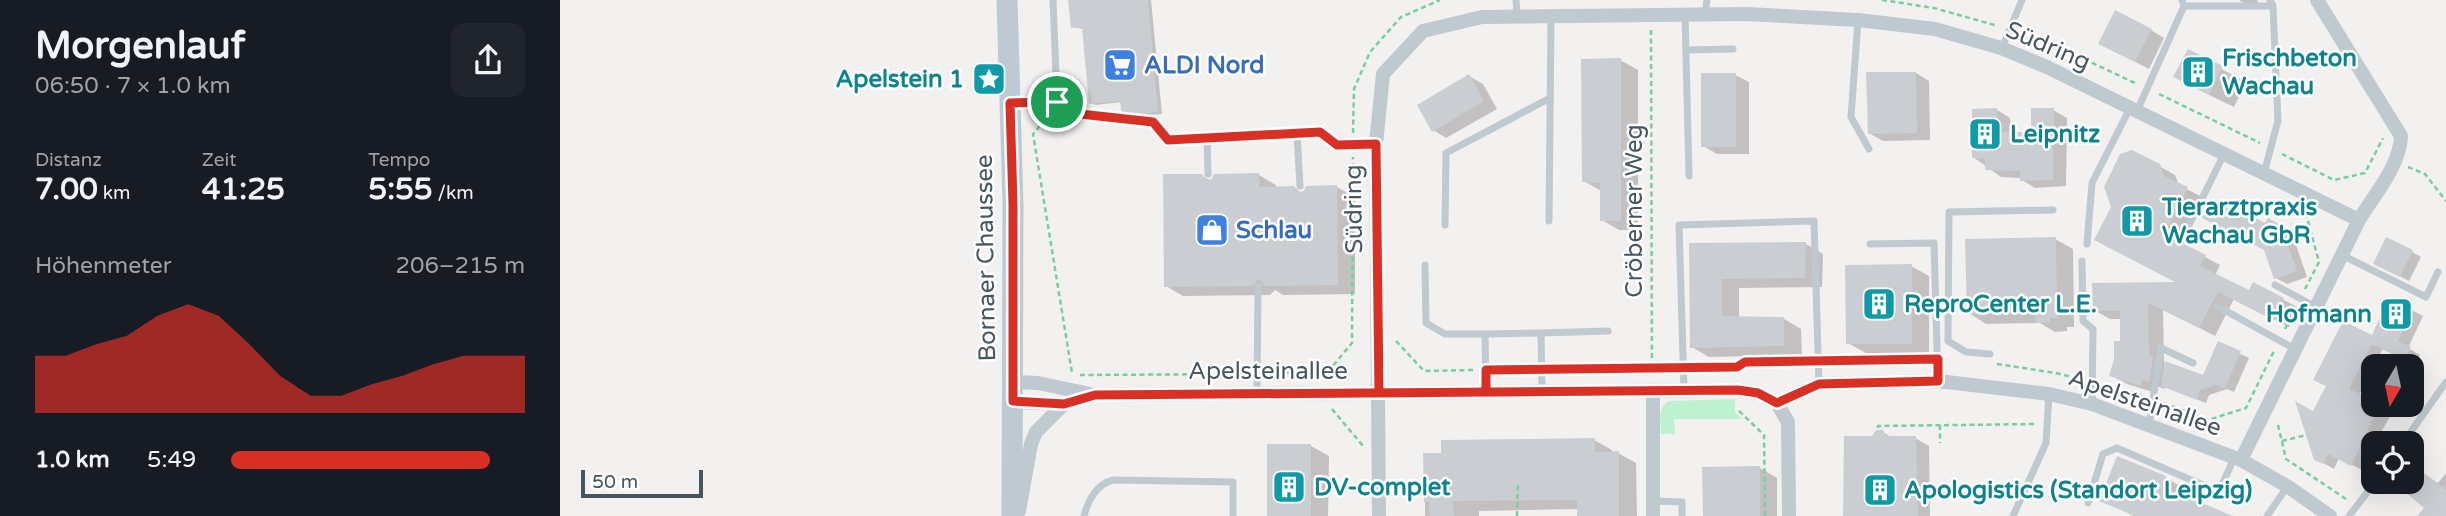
<!DOCTYPE html>
<html lang="de">
<meta charset="utf-8">
<style>
:root{--surface:#171b24;--page:#20242c;--text:#f1f3f6;--muted:#9ea1a6;--accent:#d93025}
body{margin:0;font-family:"Varela Round",sans-serif;background:var(--page);color:var(--text);height:100vh;display:flex;flex-direction:column;font-size:26px;white-space:nowrap}
*{box-sizing:border-box;margin:0}
p{font-size:23px;color:var(--muted)}
.icon{flex:none;width:38px;height:38px;fill:none;stroke:currentColor;stroke-width:2;stroke-linecap:round;stroke-linejoin:round}
.map{position:relative;flex:1;overflow:hidden}
.drawer{display:flex;flex-direction:column;background:var(--surface);width:560px}
.drawer>*{flex:none}
.needle{width:46px;rotate:189deg}
.tools{position:absolute;left:1801px;top:354px;display:grid;gap:14px}
.tools a{display:grid;place-items:center;width:63px;height:63px;border-radius:14px;background:var(--surface);box-shadow:0 7px 28px #0002;font-size:35px}
.scale{position:absolute;left:21px;bottom:18px;width:122px;box-sizing:border-box;padding-left:7px;border:4px solid #47555f;border-top:0;font-size:19px;line-height:24px;white-space:nowrap;color:#47555f;-webkit-text-stroke:5px #fff;paint-order:stroke}
.pin{position:absolute;display:grid;place-items:center;width:60px;height:60px;color:#fff;margin:-30px;border:4px solid #fff;border-radius:50%;box-shadow:0 2px 7px #0007}
.round{display:grid;place-items:center;flex:none;width:74px;height:74px;border-radius:14px;background:var(--page)}
.headline{display:flex;align-items:center;justify-content:space-between;height:119px;padding:0 35px}
h1{font-size:38px;font-weight:800;line-height:52px}
.figures{display:grid;grid-template-columns:repeat(3,1fr);gap:10px;height:119px;padding:7px 35px}
.figures div{display:grid;align-content:center}
.figures b{font-size:30px;font-weight:800}
.figures small{font-size:19px;font-weight:400}
.figures p{font-size:19px}
.chart{height:196px;padding:14px 35px}
.chart p{display:flex;justify-content:space-between}
.chart svg{width:100%;height:126px;margin-top:7px;fill:var(--accent);opacity:.7}
ul{padding:0 35px;list-style:none;font-size:23px}
li{display:grid;grid-template-columns:112px 84px 1fr;align-items:center;height:52px}
li i{height:18px;border-radius:9px;background:var(--accent)}
main{display:flex;flex:1;min-height:0}
.map>svg:first-child{display:block}
</style>
<main>
<section class="drawer">
<div class="headline"><div><h1>Morgenlauf</h1><p>06:50 · 7 × 1.0 km</p></div><a class="round"><svg class="icon" aria-label="share" viewBox="0 0 24 24"><path d="M12 15V3M7 8l5-5 5 5M5 13v7h14v-7"/></svg></a></div>
<div class="figures">
<div><p>Distanz</p><b>7.00<small> km</small></b></div>
<div><p>Zeit</p><b>41:25</b></div>
<div><p>Tempo</p><b>5:55<small> /km</small></b></div>
</div>
<div class="chart"><p><span>Höhenmeter</span>206–215 m</p>
<svg viewBox="0 0 160 44" preserveAspectRatio="none"><path d="M0 44V24L10 24L20 20L30 17L40 10L50 6L60 10L70 20L80 31L90 38L100 38L110 34L120 31L130 27L140 24L150 24L160 24V44z"/></svg>
</div>
<ul>
<li><b>1.0 km</b>5:49<i style="width:88%"></i></li>
</ul>
</section>
<div class="map">
<svg width="1886" height="516" viewBox="0 0 1886 516">
<rect width="100%" height="100%" fill="#f3f0f0"/>
<path fill="#bef1cf" d="M1175,399V412L1182,419H1114L1115,434H1101C1101,423 1097,407 1109,401Z"/>
<g fill="#0003">
<polygon points="510,0 591,0 602,114 567,117 564,115 562,102 535,105 531,103 524,29 513,27"/>
<polygon points="1679,0 1697,0 1700,7 1691,7"/>
<polygon points="1591,30 1604,38 1589,69 1554,51"/>
<polygon points="1628,51 1686,82 1674,107 1639,90"/>
<polygon points="1060,60 1078,70 1078,230 1059,230 1042,220 1041,191 1024,181"/>
<polygon points="1356,73 1369,81 1370,140 1323,141 1309,133"/>
<polygon points="1175,75 1189,82 1189,154 1157,154 1143,146"/>
<polygon points="909,76 923,84 937,109 886,138 873,130"/>
<polygon points="1437,110 1450,118 1451,134 1473,134 1493,110 1507,118 1506,186 1475,188 1462,180 1462,178 1441,177 1413,157"/>
<polygon points="1599,166 1615,175 1619,185 1642,197 1619,243 1660,265 1655,275 1690,292 1694,284 1739,308 1729,327 1674,299 1655,336 1603,309 1604,363 1644,378 1659,344 1689,358 1674,392 1667,389 1649,395 1646,403 1605,387 1605,389 1596,386 1596,393 1567,384 1551,375 1562,343 1561,319 1550,319 1534,310 1620,283 1552,248"/>
<polygon points="641,175 651,181 699,175 716,185 716,188 733,188 742,193 777,187 795,197 795,294 723,295 715,290 710,295 623,296 606,286"/>
<polygon points="1670,211 1706,226 1720,226 1732,233 1747,277 1727,284 1716,278 1706,250"/>
<polygon points="1495,239 1513,249 1514,327 1507,327 1507,331 1495,332 1480,323 1426,324 1409,313"/>
<polygon points="1131,244 1246,244 1263,254 1262,287 1179,288 1179,318 1224,319 1241,329 1242,355 1149,357 1132,347"/>
<polygon points="1852,252 1861,257 1849,281 1824,268"/>
<polygon points="1351,266 1369,276 1369,353 1306,353 1288,343"/>
<polygon points="1830,299 1863,316 1848,348 1860,355 1855,364 1823,348 1799,395 1813,401 1813,404 1820,404 1833,411 1815,443 1813,443 1813,448 1802,470 1779,458 1774,469 1756,459 1754,414 1813,337"/>
<polygon points="1322,432 1333,438 1355,438 1369,446 1370,516 1285,516 1313,438"/>
<polygon points="1034,440 1052,450 1052,453 1058,453 1076,463 1077,516 1019,516 1019,509 919,511 919,516 865,516 865,455"/>
<polygon points="751,446 769,456 768,516 709,516"/>
<polygon points="1200,468 1217,478 1217,516 1145,516"/>
<polygon points="1855,469 1878,483 1886,473 1886,516 1870,516 1852,481 1852,473"/>
<polygon points="1605,477 1620,486 1617,494 1666,516 1574,516 1541,500"/>
</g>
<g fill="#caced3">
<polygon points="508,0 588,0 598,112 562,116 560,101 529,104 522,27 511,28"/>
<polygon points="1555,10 1592,29 1575,62 1538,44"/>
<polygon points="1628,49 1663,66 1649,95 1613,77"/>
<polygon points="1061,58 1061,221 1040,221 1040,183 1022,182 1021,59"/>
<polygon points="1306,72 1356,72 1357,133 1308,134"/>
<rect x="1141" y="73" width="35" height="74"/>
<polygon points="909,74 924,101 872,132 857,105"/>
<polygon points="1437,108 1438,132 1471,132 1471,108 1494,108 1493,180 1460,181 1460,171 1425,170 1425,158 1412,158 1412,109"/>
<polygon points="1572,150 1600,164 1604,176 1628,187 1604,234 1646,255 1640,266 1689,290 1693,282 1724,298 1713,320 1658,292 1639,328 1588,303 1589,355 1593,357 1589,382 1581,379 1581,386 1549,376 1554,359 1554,341 1560,341 1560,311 1533,311 1532,283 1615,282 1534,240 1551,207 1544,187 1560,154"/>
<polygon points="699,173 699,187 734,186 740,192 744,191 746,186 777,185 778,285 704,286 702,281 697,280 692,286 604,287 603,174 642,174 647,180 652,179 654,174"/>
<polygon points="1651,200 1669,209 1670,206 1705,223 1708,218 1721,225 1737,271 1714,279 1704,250 1642,218"/>
<polygon points="1496,237 1497,318 1490,318 1490,322 1476,323 1476,313 1407,314 1405,239"/>
<polygon points="1826,237 1853,250 1840,277 1813,264"/>
<polygon points="1246,242 1245,278 1162,279 1162,316 1224,317 1224,346 1130,348 1129,243"/>
<polygon points="1352,264 1352,344 1286,344 1285,265"/>
<polygon points="1829,297 1853,308 1838,341 1851,347 1844,360 1812,344 1789,389 1813,399 1813,404 1820,404 1791,466 1768,454 1763,464 1754,460 1735,401 1753,411 1766,386 1753,380 1783,321 1812,335"/>
<polygon points="1658,341 1681,351 1665,388 1656,385 1640,390 1637,400 1601,386 1605,361 1643,375"/>
<polygon points="1316,430 1323,430 1326,436 1356,436 1358,516 1283,516 1284,436 1312,436"/>
<polygon points="1035,438 1035,452 1059,451 1059,516 1017,516 1017,500 893,501 894,516 870,516 869,501 864,502 863,453 881,453 881,440"/>
<rect x="707" y="444" width="44" height="72"/>
<polygon points="1557,456 1606,476 1602,486 1673,516 1575,516 1539,501"/>
<polygon points="1852,464 1886,490 1886,516 1857,516 1864,508 1832,481 1852,481"/>
<polygon points="1200,466 1200,516 1143,516 1142,467"/>
</g>
<g fill="none" stroke-linecap="round" stroke-linejoin="round">
<g stroke="#75d09e" stroke-width="2.5" stroke-dasharray="5 3.5" stroke-linecap="butt">
<polyline points="1322,0 1374,8 1438,26"/>
<polyline points="1091,30 1092,377"/>
<polyline points="1461,34 1503,49 1577,84"/>
<polyline points="1599,94 1700,143"/>
<polyline points="507,107 520,114 593,122 601,132"/>
<polyline points="491,113 473,134 512,373"/>
<polyline points="793,133 794,89 810,52 841,17 880,0"/>
<polyline points="1722,154 1774,180 1805,173 1823,138"/>
<polyline points="1848,167 1865,174 1886,201"/>
<polyline points="1745,289 1759,262 1747,217"/>
<polyline points="1725,329 1734,310"/>
<polyline points="836,341 864,371 914,370"/>
<polyline points="1269,360 1368,359"/>
<polyline points="1437,364 1496,373 1520,379"/>
<polyline points="1135,368 1177,367 1185,362 1245,360"/>
<polyline points="995,369 1110,368"/>
<polyline points="939,370 970,370"/>
<polyline points="709,373 767,373 792,343 793,157"/>
<polyline points="520,375 685,374"/>
<polyline points="1543,385 1581,395"/>
<polyline points="1604,403 1648,420 1686,408 1714,351"/>
<polyline points="772,409 803,446"/>
<polyline points="1179,411 1204,435 1205,516"/>
<polyline points="1380,425 1380,443"/>
<polyline points="1718,425 1726,459 1786,499"/>
<polyline points="1318,428 1318,426 1477,424"/>
<polyline points="1722,441 1746,435"/>
<polyline points="957,516 958,482"/>
</g>
<g stroke="#bec9d0" stroke-width="7">
<polyline points="956,0 957,16"/>
<polyline points="1624,6 1713,6 1710,0"/>
<polyline points="1125,15 1129,176"/>
<polyline points="1145,15 1147,0"/>
<polyline points="1298,20 1291,117 1309,149"/>
<polyline points="1442,48 1462,0"/>
<polyline points="1126,50 1173,49"/>
<polyline points="452,103 497,102 493,0"/>
<polyline points="1577,111 1624,6 1622,0"/>
<polyline points="737,134 740,186"/>
<polyline points="647,138 648,174"/>
<polyline points="608,140 759,132 777,145 816,144"/>
<polyline points="1704,173 1718,121 1713,6"/>
<polyline points="989,221 991,17"/>
<polyline points="885,225 886,153 990,98"/>
<polyline points="1627,229 1664,154"/>
<polyline points="1310,244 1374,243 1378,381"/>
<polyline points="1527,244 1532,183 1570,108"/>
<polyline points="1782,255 1866,297 1878,272"/>
<polyline points="1522,261 1523,321 1533,329 1532,404"/>
<polyline points="865,265 866,323 885,334 925,334"/>
<polyline points="1715,285 1756,307"/>
<polyline points="1657,306 1735,349"/>
<polyline points="1430,354 1406,352 1388,341 1389,212 1493,210"/>
<polyline points="1124,390 1119,225 1254,221 1259,384"/>
<polyline points="982,391 981,333 1048,331"/>
<polyline points="926,392 925,334 981,333"/>
<polyline points="697,394 698,286"/>
<polyline points="1589,424 1601,348 1633,363"/>
<polyline points="1843,443 1886,382"/>
<polyline points="1093,501 1122,502 1122,516"/>
<polyline points="1528,503 1543,454 1557,448 1659,492 1674,458"/>
<path d="M524,516C528,500 537,484 553,480L673,482V516"/>
<polyline points="1453,516 1486,443 1489,394"/>
<polyline points="1707,516 1727,487"/>
<polyline points="1789,516 1816,481"/>
</g>
<g stroke="#bec9d0" stroke-width="14">
<path d="M1757,0L1841,136C1840,166 1814,195 1799,220"/>
<polyline points="453,382 478,383 535,395 1178,390 1198,393 1217,403"/>
<polyline points="1093,391 1093,516"/>
<polyline points="453,402 504,404 534,395"/>
<polyline points="1217,403 1259,384 1378,381 1489,394 1532,404 1681,460 1727,486 1770,516"/>
<polyline points="1217,403 1228,422 1229,516"/>
<polyline points="459,511 471,444 476,432 504,404"/>
<polyline points="819,516 816,144 823,74 863,31 922,17 1187,14 1298,20 1375,29 1441,48 1487,67 1799,220 1681,460"/>
</g>
<polyline stroke="#bdcad4" stroke-width="21" points="447,0 453,204 452,516"/>
</g>
<g fill="none" stroke-linecap="round" stroke-linejoin="round">
<defs>
<polyline id="route" points="497,102 450,103 453,204 453,401 504,404 535,395 1178,390 1198,393 1217,403 1259,384 1378,381 1378,359 1185,362 1177,367 926,370 926,392 819,393 816,144 777,145 760,132 608,140 593,122 520,114 497,102"/>
</defs>
<use href="#route" stroke="#fff" stroke-width="14"/>
<use href="#route" stroke="#d93025" stroke-width="9"/>
</g>
<defs>
<symbol id="supermarket-square" viewBox="-11 -11 22 22"><rect x="-9" y="-9" width="18" height="18" rx="4" fill="#3f7fe0" stroke="#fff"/><path d="M-6-5.5h2.5l.6 2H6L4.5 2H-2.5L-4.4-4H-6ZM-1.5 3.2a1.3 1.3 0 1 0 .1 0ZM3 3.2a1.3 1.3 0 1 0 .1 0Z" fill="#fff"/></symbol>
<symbol id="building-square" viewBox="-11 -11 22 22"><rect x="-9" y="-9" width="18" height="18" rx="4" fill="#0f9aa8" stroke="#fff"/><path d="M-4-6H4V6H1V3H-1V6H-4ZM-2.5-4.3h1.7v1.8h-1.7ZM.8-4.3h1.7v1.8H.8ZM-2.5-1h1.7V.8h-1.7ZM.8-1h1.7V.8H.8Z" fill="#fff"/></symbol>
<symbol id="sight-square" viewBox="-11 -11 22 22"><rect x="-9" y="-9" width="18" height="18" rx="4" fill="#0f9aa8" stroke="#fff"/><path d="M0-6L1.8-2.2L6-1.7L2.9 1.2L3.7 5.4L0 3.3L-3.7 5.4L-2.9 1.2L-6-1.7L-1.8-2.2Z" fill="#fff"/></symbol>
<symbol id="shop-square" viewBox="-11 -11 22 22"><rect x="-9" y="-9" width="18" height="18" rx="4" fill="#3f7fe0" stroke="#fff"/><path d="M-5-2.5h2.3a2.7 3.5 0 0 1 5.4 0H5L5.5 6h-11ZM-1.5-2.5h3a1.5 2.3 0 0 0-3 0Z" fill="#fff"/></symbol>
</defs>
<g fill-rule="evenodd">
<use href="#supermarket-square" x="541" y="46" width="38" height="38"/>
<use href="#building-square" x="1619" y="53" width="38" height="38"/>
<use href="#sight-square" x="410" y="60" width="38" height="38"/>
<use href="#building-square" x="1406" y="115" width="38" height="38"/>
<use href="#building-square" x="1558" y="202" width="38" height="38"/>
<use href="#shop-square" x="633" y="211" width="38" height="38"/>
<use href="#building-square" x="1300" y="285" width="38" height="38"/>
<use href="#building-square" x="1817" y="295" width="38" height="38"/>
<use href="#building-square" x="710" y="468" width="38" height="38"/>
<use href="#building-square" x="1301" y="471" width="38" height="38"/>
</g>
<g text-anchor="middle" dominant-baseline="central" stroke-width="5" stroke-linejoin="round" paint-order="stroke">
<g font-size="24" fill="#47555f" stroke="#fff">
<text transform="translate(1488 46) rotate(23)">Südring</text>
<text transform="translate(794 209) rotate(-91)">Südring</text>
<text transform="translate(1074 211) rotate(-90)">Cröberner Weg</text>
<text transform="translate(426 258) rotate(-91)">Bornaer Chaussee</text>
<text x="708" y="371">Apelsteinallee</text>
<text transform="translate(1585 403) rotate(19)">Apelsteinallee</text>
</g>
<g font-size="24" font-weight="bold" fill="#0d838f" stroke="#fff" text-anchor="start">
<text x="1662" y="58">Frischbeton<tspan x="1662" dy="28">Wachau</tspan></text>
<text x="404" y="79" text-anchor="end">Apelstein 1</text>
<text x="1450" y="134">Leipnitz</text>
<text x="1602" y="207">Tierarztpraxis<tspan x="1602" dy="28">Wachau GbR</tspan></text>
<text x="1344" y="304">ReproCenter L.E.</text>
<text x="1812" y="314" text-anchor="end">Hofmann</text>
<text x="754" y="487">DV-complet</text>
<text x="1344" y="490">Apologistics (Standort Leipzig)</text>
</g>
<g font-size="24" font-weight="bold" fill="#366cbe" stroke="#fff" text-anchor="start">
<text x="584" y="65">ALDI Nord</text>
<text x="676" y="230">Schlau</text>
</g>
</g>
</svg>
<div class="tools">
<a><svg class="needle" viewBox="-14 -14 28 28"><path d="M0-13l5 13h-10z" fill="#e53935"/><path d="M0 13l5-13h-10z" fill="#9ea1a6"/></svg></a>
<a><svg class="icon" aria-label="locate" viewBox="0 0 24 24"><circle cx="12" cy="12" r="6"/><path d="M12 2v4M12 18v4M2 12h4M18 12h4"/></svg></a>
</div>
<div class="scale">50 m</div>
<div class="pin" style="left:497px;top:102px;background:#1e9e55"><svg class="icon" aria-label="arrive" viewBox="0 0 24 24"><path d="M6 21V4h12l-3 4 3 4H6"/></svg></div>
</div>
</main>
